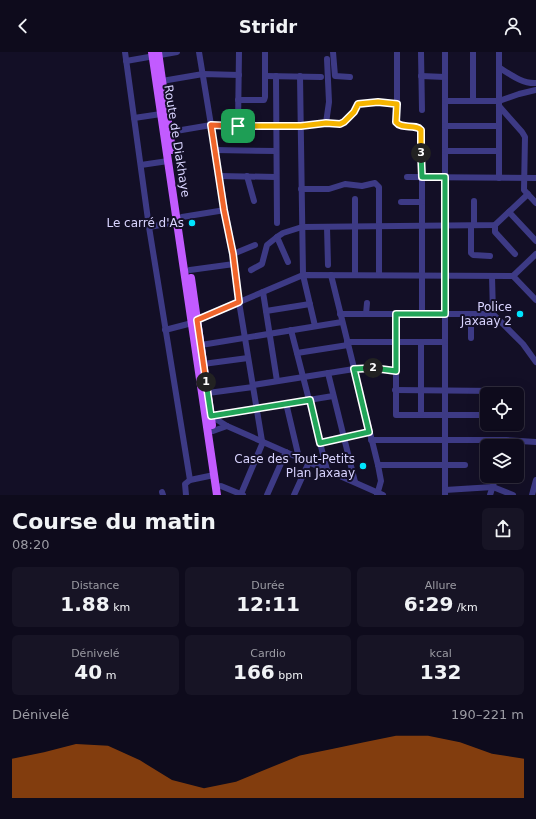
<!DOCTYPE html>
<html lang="fr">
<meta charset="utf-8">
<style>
:root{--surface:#0e0b1c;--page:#171425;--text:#f1f3f6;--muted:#9b9ba3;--line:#2e2b3b;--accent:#b45309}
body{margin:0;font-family:"DejaVu Sans",sans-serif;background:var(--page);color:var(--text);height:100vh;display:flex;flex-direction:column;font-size:15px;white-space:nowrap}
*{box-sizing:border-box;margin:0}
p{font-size:13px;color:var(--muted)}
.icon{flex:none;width:22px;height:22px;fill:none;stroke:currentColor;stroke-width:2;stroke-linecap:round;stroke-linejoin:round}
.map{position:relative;height:443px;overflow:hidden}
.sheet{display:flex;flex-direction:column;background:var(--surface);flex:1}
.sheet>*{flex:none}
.controls{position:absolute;left:480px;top:335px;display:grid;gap:8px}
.controls a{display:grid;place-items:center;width:44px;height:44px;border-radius:6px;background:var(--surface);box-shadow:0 4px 16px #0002,0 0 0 1px var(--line);font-size:20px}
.pin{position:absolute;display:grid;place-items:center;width:34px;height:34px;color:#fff;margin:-17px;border-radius:8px;box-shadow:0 2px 6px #0006}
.km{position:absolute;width:20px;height:20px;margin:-10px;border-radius:50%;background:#222;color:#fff;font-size:11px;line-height:20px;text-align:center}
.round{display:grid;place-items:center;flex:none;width:42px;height:42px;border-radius:6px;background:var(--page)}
.summary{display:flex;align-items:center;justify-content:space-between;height:68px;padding:0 12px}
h1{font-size:22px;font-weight:600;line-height:30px}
.metrics{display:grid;grid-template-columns:repeat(3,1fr);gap:6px;height:68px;padding:4px 12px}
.metrics div{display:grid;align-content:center;border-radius:6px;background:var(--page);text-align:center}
.metrics b{font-size:20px;font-weight:600}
.metrics small{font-size:11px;font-weight:400}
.metrics p{font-size:11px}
.chart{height:112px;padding:8px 12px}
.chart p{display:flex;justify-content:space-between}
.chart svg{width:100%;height:72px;margin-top:4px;fill:var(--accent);opacity:.7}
header{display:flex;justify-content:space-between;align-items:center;height:52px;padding:0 12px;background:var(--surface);font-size:18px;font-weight:600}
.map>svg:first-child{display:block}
</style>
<header><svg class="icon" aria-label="back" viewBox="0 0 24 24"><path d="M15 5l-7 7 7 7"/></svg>Stridr<svg class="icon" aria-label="person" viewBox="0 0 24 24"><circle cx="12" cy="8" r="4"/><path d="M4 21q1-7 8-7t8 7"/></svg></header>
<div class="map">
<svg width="536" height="443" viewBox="0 0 536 443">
<rect width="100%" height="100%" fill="#130f26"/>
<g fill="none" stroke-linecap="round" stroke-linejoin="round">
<g stroke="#3d3a85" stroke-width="6">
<polyline points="125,0 149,175 190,428"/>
<polyline points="199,0 225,158 233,202 239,250 262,389"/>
<polyline points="333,0 335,24 350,25"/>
<polyline points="397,0 397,69 400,73 420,76 422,80 422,262"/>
<polyline points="421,0 422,58"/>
<polyline points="445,0 445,443"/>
<polyline points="473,0 473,49"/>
<polyline points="126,9 177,0"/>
<path d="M500,16C511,23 523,32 536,31"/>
<polyline points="265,24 321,25"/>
<polyline points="276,24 277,171"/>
<polyline points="300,24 303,223 315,274"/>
<polyline points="421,24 445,25"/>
<polyline points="162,29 203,22 239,23"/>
<polyline points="238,48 264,48 265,45 265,0"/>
<polyline points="445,49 499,49 519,42 536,38"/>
<polyline points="499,54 522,80 525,85 524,138 536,151"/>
<polyline points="134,66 161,62"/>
<polyline points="326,71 329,50 327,7"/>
<polyline points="238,73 239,0"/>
<polyline points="445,74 499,74"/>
<polyline points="170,80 211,73 301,74 326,71 340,72 344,70 354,60 358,52 379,50 397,52"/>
<polyline points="215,98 276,99"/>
<polyline points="445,99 499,99"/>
<polyline points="141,113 168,109"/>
<polyline points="219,124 276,125"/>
<polyline points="247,124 254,149"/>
<polyline points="407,125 536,126"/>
<polyline points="499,126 499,0"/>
<polyline points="301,137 329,137 345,132 362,134 375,131 379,135 379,223"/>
<polyline points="355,147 355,223"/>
<polyline points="401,150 422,150"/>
<polyline points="509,160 536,189"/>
<polyline points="182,165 225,158"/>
<polyline points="474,173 474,149"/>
<polyline points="495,173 495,180 515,202"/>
<polyline points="471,174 471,201 473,203 490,204"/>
<polyline points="149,175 177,170"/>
<polyline points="327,175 328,213"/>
<polyline points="233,202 255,193"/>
<polyline points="288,210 277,185 283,181 302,175 495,173 528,142"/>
<polyline points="190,218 234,212"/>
<polyline points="251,218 262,212 267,193 277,185"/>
<polyline points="331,223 378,413 381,429 377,443"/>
<polyline points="492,224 493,262 523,292 536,310"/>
<polyline points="513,224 536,248"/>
<polyline points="263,240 277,329"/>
<polyline points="266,259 310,252"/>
<polyline points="340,262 493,262"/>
<polyline points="366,262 367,251"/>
<polyline points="396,262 396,363 487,363"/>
<polyline points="471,262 471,286"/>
<polyline points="197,268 303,223 513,224 536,202"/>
<polyline points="165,278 192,271"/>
<polyline points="291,278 327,418"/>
<polyline points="347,290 445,290"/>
<polyline points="201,293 342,270"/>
<polyline points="297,301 348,293"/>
<polyline points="203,312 248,306"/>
<polyline points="328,321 355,430"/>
<polyline points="253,333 354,317 382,317 396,319"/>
<polyline points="395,338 498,339"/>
<polyline points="208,341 253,335"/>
<polyline points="286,351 299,406"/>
<polyline points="421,362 421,290"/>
<polyline points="208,364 211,364 227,374 383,443"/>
<polyline points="211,364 333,344"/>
<polyline points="207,379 213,379 227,374"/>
<polyline points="371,388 506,388 536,390"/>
<polyline points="320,391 369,380"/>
<polyline points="378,413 465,413"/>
<polyline points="221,434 243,443"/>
<polyline points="445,438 493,435 513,443"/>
<polyline points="162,440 163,443"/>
<polyline points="241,442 263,390"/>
<polyline points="186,443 185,432 190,428 214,423"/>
<polyline points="267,443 286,400"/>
<polyline points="294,443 309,410"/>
<polyline points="490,443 496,424"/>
<polyline points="532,443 536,428"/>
</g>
<g stroke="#c25bff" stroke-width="8">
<polyline points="152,0 217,443"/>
<polyline points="158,0 172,98"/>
<polyline points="191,226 212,373"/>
</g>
</g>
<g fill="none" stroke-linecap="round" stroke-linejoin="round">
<defs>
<polyline id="split-1" points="206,330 197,268 239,250 233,202 224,158 211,73 238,74"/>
<polyline id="split-2" points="206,330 211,364 310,348 320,391 369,380 354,317 373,316"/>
<polyline id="split-3" points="373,316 396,319 396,262 445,262 445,125 422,125 421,101"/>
<path id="split-4" d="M238,74H301L326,71L340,72L344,70L354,60L358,52L378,50L397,52L396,70C402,78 415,71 421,78V101"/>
</defs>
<use href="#split-1" stroke="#fff" stroke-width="8"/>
<use href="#split-2" stroke="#fff" stroke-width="8"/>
<use href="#split-3" stroke="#fff" stroke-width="8"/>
<use href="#split-4" stroke="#fff" stroke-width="8"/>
<use href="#split-1" stroke="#f0652b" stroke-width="5"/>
<use href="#split-2" stroke="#22a559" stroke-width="5"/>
<use href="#split-3" stroke="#22a559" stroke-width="5"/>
<use href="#split-4" stroke="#f5b400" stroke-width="5"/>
</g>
<g fill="#00e5ff" stroke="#130f26" stroke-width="1.5">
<circle cx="192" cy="171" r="4"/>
<circle cx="520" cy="262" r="4"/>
<circle cx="363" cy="414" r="4"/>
</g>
<g text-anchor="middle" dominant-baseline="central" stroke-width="4" stroke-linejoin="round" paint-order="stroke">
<g font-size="12" fill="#d9d4ff" stroke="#130f26">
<text transform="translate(177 89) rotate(81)">Route de Diakhaye</text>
</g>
<g font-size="12" fill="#d9d4ff" stroke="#130f26" text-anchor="end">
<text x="184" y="171">Le carré d'As</text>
<text x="512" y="255">Police<tspan x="512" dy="14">Jaxaay 2</tspan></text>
<text x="355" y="407">Case des Tout-Petits<tspan x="355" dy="14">Plan Jaxaay</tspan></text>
</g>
</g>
</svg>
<div class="controls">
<a><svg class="icon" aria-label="locate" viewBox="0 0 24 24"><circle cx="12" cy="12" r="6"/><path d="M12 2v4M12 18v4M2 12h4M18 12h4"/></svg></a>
<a><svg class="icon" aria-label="layers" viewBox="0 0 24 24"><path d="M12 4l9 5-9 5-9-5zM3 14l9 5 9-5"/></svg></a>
</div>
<div class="pin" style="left:238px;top:74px;background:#1e9e55"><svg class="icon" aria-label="arrive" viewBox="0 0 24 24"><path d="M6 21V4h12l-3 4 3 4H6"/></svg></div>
<b class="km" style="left:206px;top:330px">1</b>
<b class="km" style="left:373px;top:316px">2</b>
<b class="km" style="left:421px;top:101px">3</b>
</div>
<section class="sheet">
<div class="summary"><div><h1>Course du matin</h1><p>08:20</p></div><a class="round"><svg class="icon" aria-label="share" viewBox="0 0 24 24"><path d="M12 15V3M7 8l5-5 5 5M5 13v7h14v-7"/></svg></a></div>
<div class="metrics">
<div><p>Distance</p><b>1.88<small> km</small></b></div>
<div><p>Durée</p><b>12:11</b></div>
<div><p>Allure</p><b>6:29<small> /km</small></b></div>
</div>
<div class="metrics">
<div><p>Dénivelé</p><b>40<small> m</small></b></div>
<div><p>Cardio</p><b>166<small> bpm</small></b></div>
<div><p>kcal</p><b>132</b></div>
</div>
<div class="chart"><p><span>Dénivelé</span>190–221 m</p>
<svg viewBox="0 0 160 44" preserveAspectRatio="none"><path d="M0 44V20L10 16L20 11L30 12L40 21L50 33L60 38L70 34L80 26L90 18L100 14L110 10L120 6L130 6L140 10L150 17L160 20V44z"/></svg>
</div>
</section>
